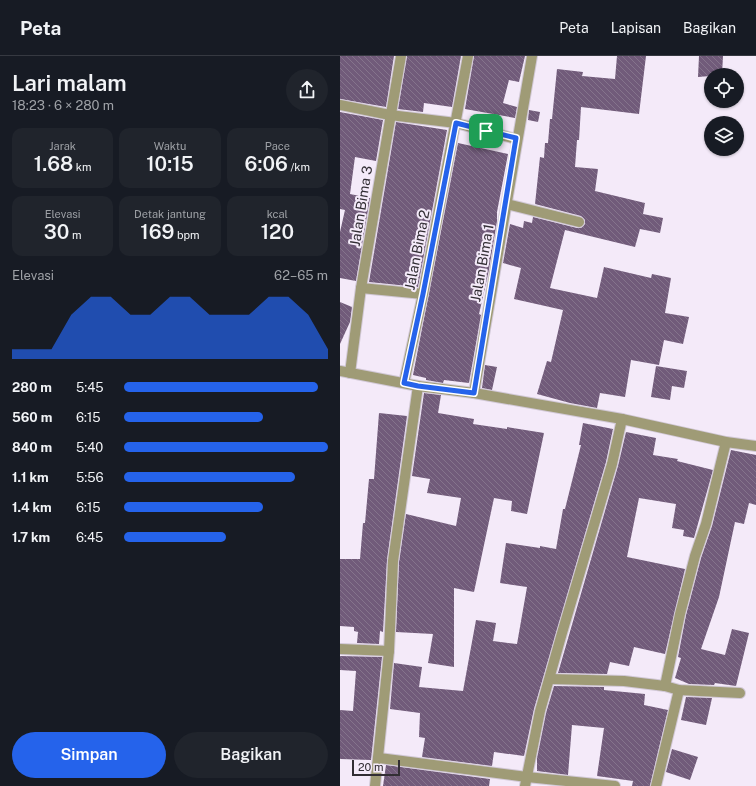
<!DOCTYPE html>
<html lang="id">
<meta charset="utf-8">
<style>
:root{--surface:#171b24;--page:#20242c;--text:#f1f3f6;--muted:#9ea1a6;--line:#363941;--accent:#2563eb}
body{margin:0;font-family:"Public Sans",sans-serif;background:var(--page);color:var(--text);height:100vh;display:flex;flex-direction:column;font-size:15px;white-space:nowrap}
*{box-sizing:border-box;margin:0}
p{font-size:13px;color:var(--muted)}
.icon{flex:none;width:22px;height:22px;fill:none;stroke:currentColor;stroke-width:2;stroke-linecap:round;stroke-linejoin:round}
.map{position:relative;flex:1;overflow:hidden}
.details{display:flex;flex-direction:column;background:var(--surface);width:340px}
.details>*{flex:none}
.buttons{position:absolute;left:364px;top:12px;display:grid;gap:8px}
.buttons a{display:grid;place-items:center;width:40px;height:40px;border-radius:50%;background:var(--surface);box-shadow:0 1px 3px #0004;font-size:20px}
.scale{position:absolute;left:12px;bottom:10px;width:48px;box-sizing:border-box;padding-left:4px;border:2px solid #322e34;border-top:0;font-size:11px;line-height:14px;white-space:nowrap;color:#322e34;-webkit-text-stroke:3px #f4eaf9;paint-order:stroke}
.pin{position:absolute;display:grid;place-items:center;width:34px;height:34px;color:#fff;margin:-17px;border-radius:8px;box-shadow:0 2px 6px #0006}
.round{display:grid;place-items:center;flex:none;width:42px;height:42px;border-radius:21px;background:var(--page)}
.summary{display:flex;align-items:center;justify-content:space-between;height:68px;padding:0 12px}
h1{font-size:22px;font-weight:600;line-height:30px}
.stats{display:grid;grid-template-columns:repeat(3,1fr);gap:6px;height:68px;padding:4px 12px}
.stats div{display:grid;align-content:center;border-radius:10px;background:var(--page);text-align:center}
.stats b{font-size:20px;font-weight:600}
.stats small{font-size:11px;font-weight:400}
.stats p{font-size:11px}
.chart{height:112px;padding:8px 12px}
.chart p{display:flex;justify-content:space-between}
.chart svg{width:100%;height:72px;margin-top:4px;fill:var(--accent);opacity:.7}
.primary-button{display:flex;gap:8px;margin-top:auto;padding:8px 12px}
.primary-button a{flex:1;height:46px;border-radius:24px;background:var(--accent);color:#fff;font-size:16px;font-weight:600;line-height:46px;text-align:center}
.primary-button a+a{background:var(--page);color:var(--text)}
ul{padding:0 12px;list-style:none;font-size:13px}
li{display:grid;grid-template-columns:64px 48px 1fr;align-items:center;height:30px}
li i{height:10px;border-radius:5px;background:var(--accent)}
header{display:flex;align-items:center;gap:24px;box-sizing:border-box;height:56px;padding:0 20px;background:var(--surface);border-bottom:1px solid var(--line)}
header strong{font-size:19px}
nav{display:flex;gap:22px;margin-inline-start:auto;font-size:14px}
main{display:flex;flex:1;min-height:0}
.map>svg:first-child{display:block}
</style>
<header>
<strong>Peta</strong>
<nav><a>Peta</a><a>Lapisan</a><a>Bagikan</a></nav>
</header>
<main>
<section class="details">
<div class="summary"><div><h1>Lari malam</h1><p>18:23 · 6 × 280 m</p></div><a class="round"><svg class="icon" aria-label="share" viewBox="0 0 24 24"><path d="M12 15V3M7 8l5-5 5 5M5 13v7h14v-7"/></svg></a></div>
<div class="stats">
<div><p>Jarak</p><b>1.68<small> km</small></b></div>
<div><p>Waktu</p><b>10:15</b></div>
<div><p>Pace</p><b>6:06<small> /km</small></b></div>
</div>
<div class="stats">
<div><p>Elevasi</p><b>30<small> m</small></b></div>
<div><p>Detak jantung</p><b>169<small> bpm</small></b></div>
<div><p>kcal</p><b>120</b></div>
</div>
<div class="chart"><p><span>Elevasi</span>62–65 m</p>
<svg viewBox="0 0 160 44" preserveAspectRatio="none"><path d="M0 44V38L10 38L20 38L30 17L40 6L50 6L60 17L70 17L80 6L90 6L100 17L110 17L120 17L130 6L140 6L150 17L160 38V44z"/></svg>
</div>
<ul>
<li><b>280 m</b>5:45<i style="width:95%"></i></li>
<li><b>560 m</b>6:15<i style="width:68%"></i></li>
<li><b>840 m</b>5:40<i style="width:100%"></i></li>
<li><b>1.1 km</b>5:56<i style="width:84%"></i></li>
<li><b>1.4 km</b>6:15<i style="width:68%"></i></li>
<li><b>1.7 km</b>6:45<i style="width:50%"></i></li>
</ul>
<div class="primary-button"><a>Simpan</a><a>Bagikan</a></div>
</section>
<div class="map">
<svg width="416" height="730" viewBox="0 0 416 730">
<defs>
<pattern id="building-back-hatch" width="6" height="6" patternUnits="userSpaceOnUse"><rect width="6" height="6" fill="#715b7a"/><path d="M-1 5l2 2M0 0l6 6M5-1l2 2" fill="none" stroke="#85748c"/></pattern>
</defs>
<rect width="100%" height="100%" fill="#f4eaf9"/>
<g fill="url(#building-back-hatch)">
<polygon points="0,0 54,0 46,51 0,43"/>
<polygon points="67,0 121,0 112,51 84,47 83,56 58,53"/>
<polygon points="134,0 185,0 179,26 169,24 163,47 177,51 175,62 125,53"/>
<polygon points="277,0 306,0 299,58 241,51 239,84 237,84 235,111 258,113 255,135 305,147 303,158 323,162 320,177 300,173 295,191 225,174 210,232 257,242 264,211 311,222 312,218 331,222 325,257 349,261 343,288 324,284 319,309 291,304 285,341 260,337 257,352 230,347 197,338 207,305 211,306 223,254 174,243 181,212 163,207 170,168 183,172 184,165 192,167 193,161 237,172 241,172 245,168 245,164 241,160 195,148 200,101 204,102 205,87 208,87 210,63 212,63 217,13 243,16 242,20 275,23"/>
<polygon points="359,0 383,0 382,19 358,21"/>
<polygon points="189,54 200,56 198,66 188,64"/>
<polygon points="0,56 43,64 36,105 15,101 10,138 30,142 16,225 0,222 0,176 5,154 0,153"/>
<polygon points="56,66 107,74 78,231 29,226"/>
<polygon points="118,87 168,98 157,156 157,165 149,214 139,258 141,259 129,327 104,324 103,327 86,324 86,322 73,319"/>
<polygon points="0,246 12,251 10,266 0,288"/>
<polygon points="145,309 157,311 152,334 142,332"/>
<polygon points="316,310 347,315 344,332 332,330 330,344 311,341"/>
<polygon points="84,337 101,339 98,357 134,363 133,368 167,373 167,371 204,377 187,458 171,455 172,445 154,442 134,536 114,532 114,611 88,607 93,578 56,576 59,506 66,458 116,470 121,442 87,437 90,423 72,420"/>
<polygon points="39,357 67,360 47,504 43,576 40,575 39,588 17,587 18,576 14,575 14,571 0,570 0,503 20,503 23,467 25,467 29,423 34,423"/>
<polygon points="243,367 273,373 266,406 194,653 184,700 154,696 152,710 82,701 85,682 79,681 80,657 50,653 54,607 82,611 79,631 123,635 136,564 156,567 153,585 177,588 187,531 160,527 166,487 200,492 200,490 216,493 223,453 225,453 241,389 239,389"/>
<polygon points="286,376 316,382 313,399 338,403 337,405 373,414 354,482 343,480 344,474 332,472 336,448 299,442 287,501 345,513 325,598 294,591 289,610 270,606 267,618 218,617 278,410"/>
<polygon points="391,394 416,399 416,449 409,447 404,468 395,466 379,541 361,593 385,599 392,573 409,577 396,630 375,627 374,629 349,628 335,622 341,602 338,601 346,559 361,502 372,470"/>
<polygon points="0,600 42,601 31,704 0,703 0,654 13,655 16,615 0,614"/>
<polygon points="214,630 264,631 264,634 305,638 304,649 328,654 310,730 292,730 293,725 257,720 264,672 232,669 228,719 197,715 197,702 206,657"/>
<polygon points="346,641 372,642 366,669 341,664"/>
<polygon points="332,693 358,701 350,724 326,716"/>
<polygon points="46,709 150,723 149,730 43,730"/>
</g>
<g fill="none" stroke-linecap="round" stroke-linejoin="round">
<defs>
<g id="minor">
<polyline points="0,49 50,59 116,67 176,83"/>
<polyline points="167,148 239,166"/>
<polyline points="21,232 83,238"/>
<polyline points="0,315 78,330 134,337 282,363 386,386 416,390"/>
<polyline points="10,317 21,232 61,0"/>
<polyline points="64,327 83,238 128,0"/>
<polyline points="134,337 192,0"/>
<polyline points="0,593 49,595"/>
<polyline points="210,623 284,625 325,630 339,634 400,637"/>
<polyline points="325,630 340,558 355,500 366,468 386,386"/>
<polyline points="39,702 187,721 275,730"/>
<polyline points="35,730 49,595 53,505 78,330"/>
<polyline points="185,730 200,655 222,577 272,408 282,363"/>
<polyline points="316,730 339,634"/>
</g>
</defs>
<use href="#minor" stroke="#d1c8d6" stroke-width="12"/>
<use href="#minor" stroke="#9f9b76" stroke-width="10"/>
</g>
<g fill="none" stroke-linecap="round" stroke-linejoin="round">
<defs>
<polygon id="route" points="116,67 176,82 134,337 78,330 64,327 83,238"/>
</defs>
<use href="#route" stroke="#fff" stroke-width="8"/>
<use href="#route" stroke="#2563eb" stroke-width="5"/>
</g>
<g text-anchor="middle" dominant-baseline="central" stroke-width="4" stroke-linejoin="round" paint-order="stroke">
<g font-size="14" fill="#322e34" stroke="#f4eaf9">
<text transform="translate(21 150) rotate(-81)">Jalan Bima 3</text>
<text transform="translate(77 194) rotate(-79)">Jalan Bima 2</text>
<text transform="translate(142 207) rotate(-80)">Jalan Bima 1</text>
</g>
</g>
</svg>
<div class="buttons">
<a><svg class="icon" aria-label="locate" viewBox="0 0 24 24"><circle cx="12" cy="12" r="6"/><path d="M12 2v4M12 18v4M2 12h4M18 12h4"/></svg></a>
<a><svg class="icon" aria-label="layers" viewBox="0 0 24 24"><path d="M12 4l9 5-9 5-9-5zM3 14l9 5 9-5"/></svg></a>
</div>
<div class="scale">20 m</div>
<div class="pin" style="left:146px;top:75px;background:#1e9e55"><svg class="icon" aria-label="arrive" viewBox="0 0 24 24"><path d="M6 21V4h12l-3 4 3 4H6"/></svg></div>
</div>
</main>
